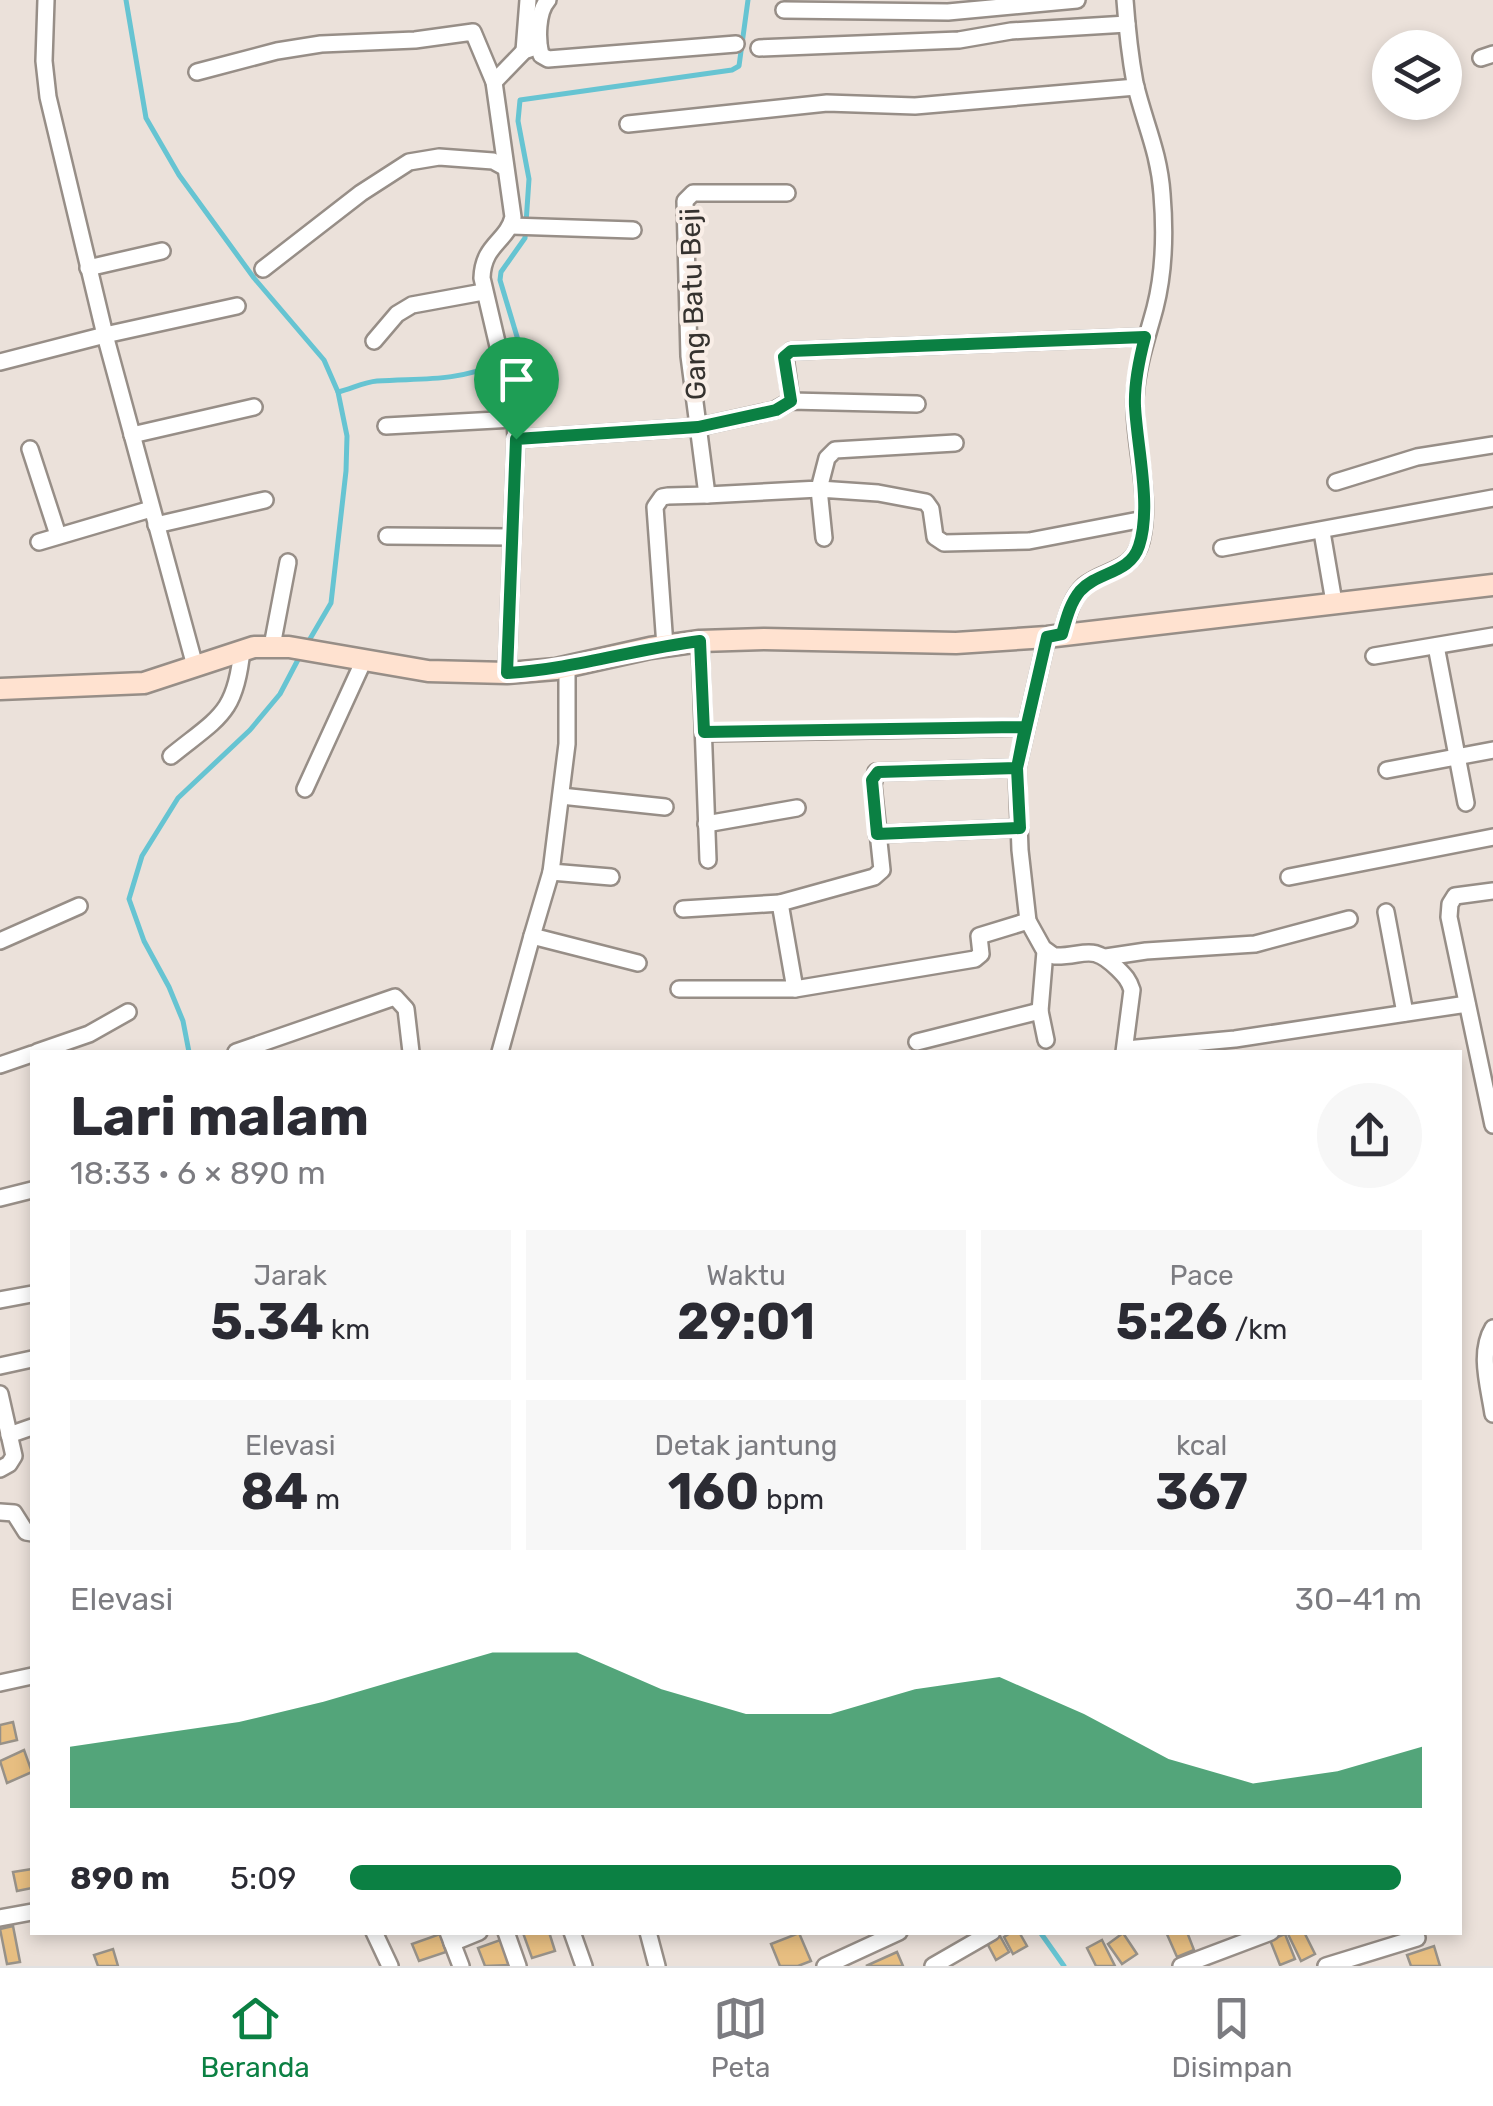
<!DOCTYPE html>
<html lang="id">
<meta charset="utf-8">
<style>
:root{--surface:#fff;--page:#f7f7f7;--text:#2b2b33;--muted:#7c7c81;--line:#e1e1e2;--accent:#0b8043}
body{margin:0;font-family:Rubik,sans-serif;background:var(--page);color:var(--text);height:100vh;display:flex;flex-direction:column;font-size:38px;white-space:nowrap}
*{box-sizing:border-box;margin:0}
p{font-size:32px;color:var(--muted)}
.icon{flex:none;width:55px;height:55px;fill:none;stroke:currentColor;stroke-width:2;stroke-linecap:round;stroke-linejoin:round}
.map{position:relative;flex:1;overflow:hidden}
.panel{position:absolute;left:30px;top:1050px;width:1432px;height:885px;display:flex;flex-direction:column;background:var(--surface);border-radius:0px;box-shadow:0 5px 15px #0003}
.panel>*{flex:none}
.buttons{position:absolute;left:1372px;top:30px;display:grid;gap:20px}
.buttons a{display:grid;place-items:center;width:90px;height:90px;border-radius:50%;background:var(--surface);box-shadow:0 5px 15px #0003;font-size:50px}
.pin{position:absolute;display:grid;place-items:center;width:85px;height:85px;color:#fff;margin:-102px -42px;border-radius:50% 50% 50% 0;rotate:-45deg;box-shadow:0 0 10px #0007}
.pin .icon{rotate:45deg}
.round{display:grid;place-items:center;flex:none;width:105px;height:105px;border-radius:52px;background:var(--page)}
.summary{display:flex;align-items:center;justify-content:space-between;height:170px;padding:0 40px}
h1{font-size:55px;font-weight:700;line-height:75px}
.stats{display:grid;grid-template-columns:repeat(3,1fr);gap:15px;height:170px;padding:10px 40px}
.stats div{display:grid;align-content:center;border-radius:0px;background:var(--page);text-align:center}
.stats b{font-size:50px;font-weight:700}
.stats small{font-size:28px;font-weight:400}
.stats p{font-size:28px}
.chart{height:280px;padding:20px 40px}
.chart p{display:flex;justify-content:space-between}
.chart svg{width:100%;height:180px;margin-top:10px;fill:var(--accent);opacity:.7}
ul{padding:0 40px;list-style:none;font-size:32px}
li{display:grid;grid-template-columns:160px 120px 1fr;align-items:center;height:75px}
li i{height:25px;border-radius:12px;background:var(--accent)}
.tabs{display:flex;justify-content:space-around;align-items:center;height:140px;border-top:2px solid var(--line);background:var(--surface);font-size:28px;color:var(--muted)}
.tabs a{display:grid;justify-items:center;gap:5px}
.tabs .current{color:var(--accent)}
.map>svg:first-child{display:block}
</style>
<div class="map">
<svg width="1493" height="1966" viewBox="0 0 1493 1966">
<rect width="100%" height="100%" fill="#ebe1da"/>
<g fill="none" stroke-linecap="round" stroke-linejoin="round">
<g stroke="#66c4d2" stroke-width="5">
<polyline points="126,0 146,118 179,175 254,278 324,360 338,392 347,436 346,471 331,603 307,644"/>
<polyline points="507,360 515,356 518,340 500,280 501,272 525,238 529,179 518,121 520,100 732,70 739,66 748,0"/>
<path d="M338,392C351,389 364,382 377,381C421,378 455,382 497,364"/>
<polyline points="189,1052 183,1021 169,987 144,941 129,899 142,856 178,798 250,730 280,694 301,654"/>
<polyline points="1040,1932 1064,1966"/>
</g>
</g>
<g fill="#e7be81" stroke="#979188" stroke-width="2.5">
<polygon points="13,1722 17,1740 0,1744 0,1725"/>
<polygon points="24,1750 32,1772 7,1783 0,1761"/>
<polygon points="32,1869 32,1888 17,1891 13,1872"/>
<polygon points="13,1926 20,1962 7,1964 0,1929"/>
<polygon points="549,1932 555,1951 532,1958 523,1933"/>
<polygon points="1012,1932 1019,1932 1027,1946 1013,1954 1004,1937"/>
<polygon points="1166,1932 1187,1932 1194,1950 1177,1957"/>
<polygon points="1287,1932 1304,1932 1315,1954 1301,1961"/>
<polygon points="799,1933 811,1961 798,1966 780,1966 771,1944"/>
<polygon points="1123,1933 1137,1954 1122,1964 1108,1944"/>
<polygon points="440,1934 446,1952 419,1961 412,1944"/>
<polygon points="1285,1934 1295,1959 1280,1965 1270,1940"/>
<polygon points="1000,1936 1009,1952 996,1960 987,1943"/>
<polygon points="503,1939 512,1965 485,1966 478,1948"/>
<polygon points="1102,1940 1115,1966 1096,1966 1087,1948"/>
<polygon points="1434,1946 1440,1966 1411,1966 1407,1955"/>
<polygon points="113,1949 118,1966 98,1966 94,1955"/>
<polygon points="897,1952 903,1966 866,1966"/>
</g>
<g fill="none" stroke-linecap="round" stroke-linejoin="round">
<defs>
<g id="street">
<polyline points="46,0 44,61 48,97 105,335 195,666"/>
<path d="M548,0C537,12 537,40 541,55L548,59L736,44"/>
<polyline points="784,10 948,12 1077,0"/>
<polyline points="759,48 959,40 1011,31 1127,24"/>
<polyline points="524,51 528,0"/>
<polyline points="1481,58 1493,54"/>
<path d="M197,72L277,51L321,44L415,40L473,32L494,82L513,217C507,242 483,244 482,278L515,419L516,439L507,673"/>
<polyline points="494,82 524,51 539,46"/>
<polyline points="628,124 827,103 915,106 1136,87"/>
<polyline points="511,226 633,230"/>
<polyline points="88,268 162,251"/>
<polyline points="263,269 361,193 409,162 439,157 493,161 504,167"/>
<polyline points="374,341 397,314 412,305 483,292"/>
<polyline points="0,362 105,335 237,306"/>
<polyline points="791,401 785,357 791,351 1145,337"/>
<polyline points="386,426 515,419"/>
<polyline points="132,435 254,407"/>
<polyline points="516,439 698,427 775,410 791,401 917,404"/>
<polyline points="30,449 58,535"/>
<polyline points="1336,482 1417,457 1493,445"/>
<polyline points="707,495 819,489 827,458 835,450 955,443"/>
<polyline points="156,525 265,500"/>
<polyline points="1322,532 1334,602"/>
<polyline points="387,536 511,537"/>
<polyline points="824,538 819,489 878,493 926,502 931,509 935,537 944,543 1029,541 1144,519"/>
<polyline points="39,542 151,509"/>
<polyline points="1222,548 1493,498"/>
<path d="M1062,634C1067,618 1071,598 1084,586C1105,569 1133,572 1141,541C1152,494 1133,444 1135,397C1137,365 1147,338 1155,308C1164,273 1165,230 1162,194C1159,151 1144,122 1135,83C1130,56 1127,28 1125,0"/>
<path d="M1047,637L1017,768L1020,850L1028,921L1043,948L1054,956C1085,957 1091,942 1118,969C1125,976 1129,980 1132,990L1124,1052"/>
<polyline points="700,641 708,860"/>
<polyline points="272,646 288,562"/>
<polyline points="665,646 655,507 662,497 668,496 707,495 689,356 685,201 693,193 787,193"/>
<polyline points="1436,646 1466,803"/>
<polyline points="1374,656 1493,636"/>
<polyline points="567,666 567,744 551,872 611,877"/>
<polyline points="704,733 1025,727"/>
<path d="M171,756C219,717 236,714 242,649"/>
<polyline points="1387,770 1493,750"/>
<polyline points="305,789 364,660"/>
<polyline points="561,796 665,807"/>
<polyline points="706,824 797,808"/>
<polyline points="877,834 1020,828"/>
<polyline points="551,872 532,936 638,963"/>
<polyline points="1289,877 1493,837"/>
<polyline points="1493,891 1455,896 1450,904 1449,917 1493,1125"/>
<polyline points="683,909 780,903"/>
<polyline points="1386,912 1405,1013"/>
<polyline points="0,941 79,906"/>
<polyline points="1045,951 1040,1011 1046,1040"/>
<polyline points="1106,957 1146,951 1255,944 1349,919"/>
<polyline points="679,989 795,989 780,903 874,877 882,870 873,785 876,772 1017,768"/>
<polyline points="795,989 975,959 981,954 979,936 1028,921"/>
<polyline points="917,1042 1040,1011"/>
<polyline points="1126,1049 1235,1039 1467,1004"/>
<polyline points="37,1052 89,1034 128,1012"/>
<polyline points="236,1052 395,997 406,1009 411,1052"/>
<polyline points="500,1052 532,936"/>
<polyline points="0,1065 32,1054"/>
<polyline points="0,1198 32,1190"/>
<polyline points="0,1300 32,1294"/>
<path d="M1493,1328C1478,1353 1489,1386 1493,1414"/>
<polyline points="0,1366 32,1359"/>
<polyline points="0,1394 14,1456 9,1464 0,1469"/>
<polyline points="9,1435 32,1427"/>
<polyline points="0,1512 14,1513 26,1532 32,1533"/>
<polyline points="0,1683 32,1676"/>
<polyline points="0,1918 32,1912"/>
<polyline points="374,1932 390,1966"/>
<polyline points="448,1932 461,1966"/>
<polyline points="506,1932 518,1966"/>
<polyline points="572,1932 584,1966"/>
<polyline points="648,1932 657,1966"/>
<polyline points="452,1943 479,1932"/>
<polyline points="825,1966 899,1932"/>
<polyline points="933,1966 992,1932"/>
<polyline points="1181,1966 1271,1932"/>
<polyline points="1326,1966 1417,1938"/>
</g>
<polyline id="secondary" points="0,689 144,683 254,647 289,647 428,671 507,673 556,669 650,648 700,641 764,639 956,643 1047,637 1493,585"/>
</defs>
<use href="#street" stroke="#978e87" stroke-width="20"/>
<use href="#secondary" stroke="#978e87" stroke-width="25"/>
<use href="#street" stroke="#fff" stroke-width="15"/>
<use href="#secondary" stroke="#ffe2d0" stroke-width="20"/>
</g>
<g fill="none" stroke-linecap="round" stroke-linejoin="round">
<defs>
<path id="route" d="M516,439L507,673C573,669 635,649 700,641L704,732L1025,727L1017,768L878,772L872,780L877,834L1020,828L1017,768L1047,637L1062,634C1066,620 1070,603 1080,591C1098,571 1130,574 1139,546C1152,507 1137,447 1135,406C1134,383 1139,360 1145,337L791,351L784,357L791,401L776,410L698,427L516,439"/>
</defs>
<use href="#route" stroke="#fff" stroke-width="20"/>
<use href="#route" stroke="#0b8043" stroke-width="12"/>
</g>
<g text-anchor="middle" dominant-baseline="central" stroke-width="8" stroke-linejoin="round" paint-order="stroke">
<g font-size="28" fill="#35322f" stroke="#f9eee7">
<text transform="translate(693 304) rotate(-92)">Gang Batu Beji</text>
</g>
</g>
</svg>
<div class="buttons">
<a><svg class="icon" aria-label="layers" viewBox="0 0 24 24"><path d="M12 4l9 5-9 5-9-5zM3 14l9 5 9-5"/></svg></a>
</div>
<div class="pin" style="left:516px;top:439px;background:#1e9e55"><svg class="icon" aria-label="arrive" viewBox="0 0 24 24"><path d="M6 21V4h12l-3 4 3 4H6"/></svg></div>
<section class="panel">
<div class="summary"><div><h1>Lari malam</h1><p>18:33 · 6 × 890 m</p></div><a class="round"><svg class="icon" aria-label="share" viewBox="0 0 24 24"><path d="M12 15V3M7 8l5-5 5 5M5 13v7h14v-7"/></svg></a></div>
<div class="stats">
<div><p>Jarak</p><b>5.34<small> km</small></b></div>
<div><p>Waktu</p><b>29:01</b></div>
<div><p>Pace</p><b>5:26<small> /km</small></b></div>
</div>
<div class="stats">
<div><p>Elevasi</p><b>84<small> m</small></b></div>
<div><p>Detak jantung</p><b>160<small> bpm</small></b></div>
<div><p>kcal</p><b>367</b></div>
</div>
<div class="chart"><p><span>Elevasi</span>30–41 m</p>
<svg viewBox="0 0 160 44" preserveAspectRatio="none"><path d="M0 44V29L10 26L20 23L30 18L40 12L50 6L60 6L70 15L80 21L90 21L100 15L110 12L120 21L130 32L140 38L150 35L160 29V44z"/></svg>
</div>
<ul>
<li><b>890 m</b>5:09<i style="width:98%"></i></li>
</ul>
</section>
</div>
<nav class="tabs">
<a class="current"><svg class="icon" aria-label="home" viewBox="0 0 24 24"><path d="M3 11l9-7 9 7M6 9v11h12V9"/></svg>Beranda</a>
<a><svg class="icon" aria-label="map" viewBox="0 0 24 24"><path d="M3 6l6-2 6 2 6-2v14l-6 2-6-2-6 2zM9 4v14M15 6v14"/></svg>Peta</a>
<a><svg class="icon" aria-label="saved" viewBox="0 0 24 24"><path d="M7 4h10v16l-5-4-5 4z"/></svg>Disimpan</a>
</nav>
